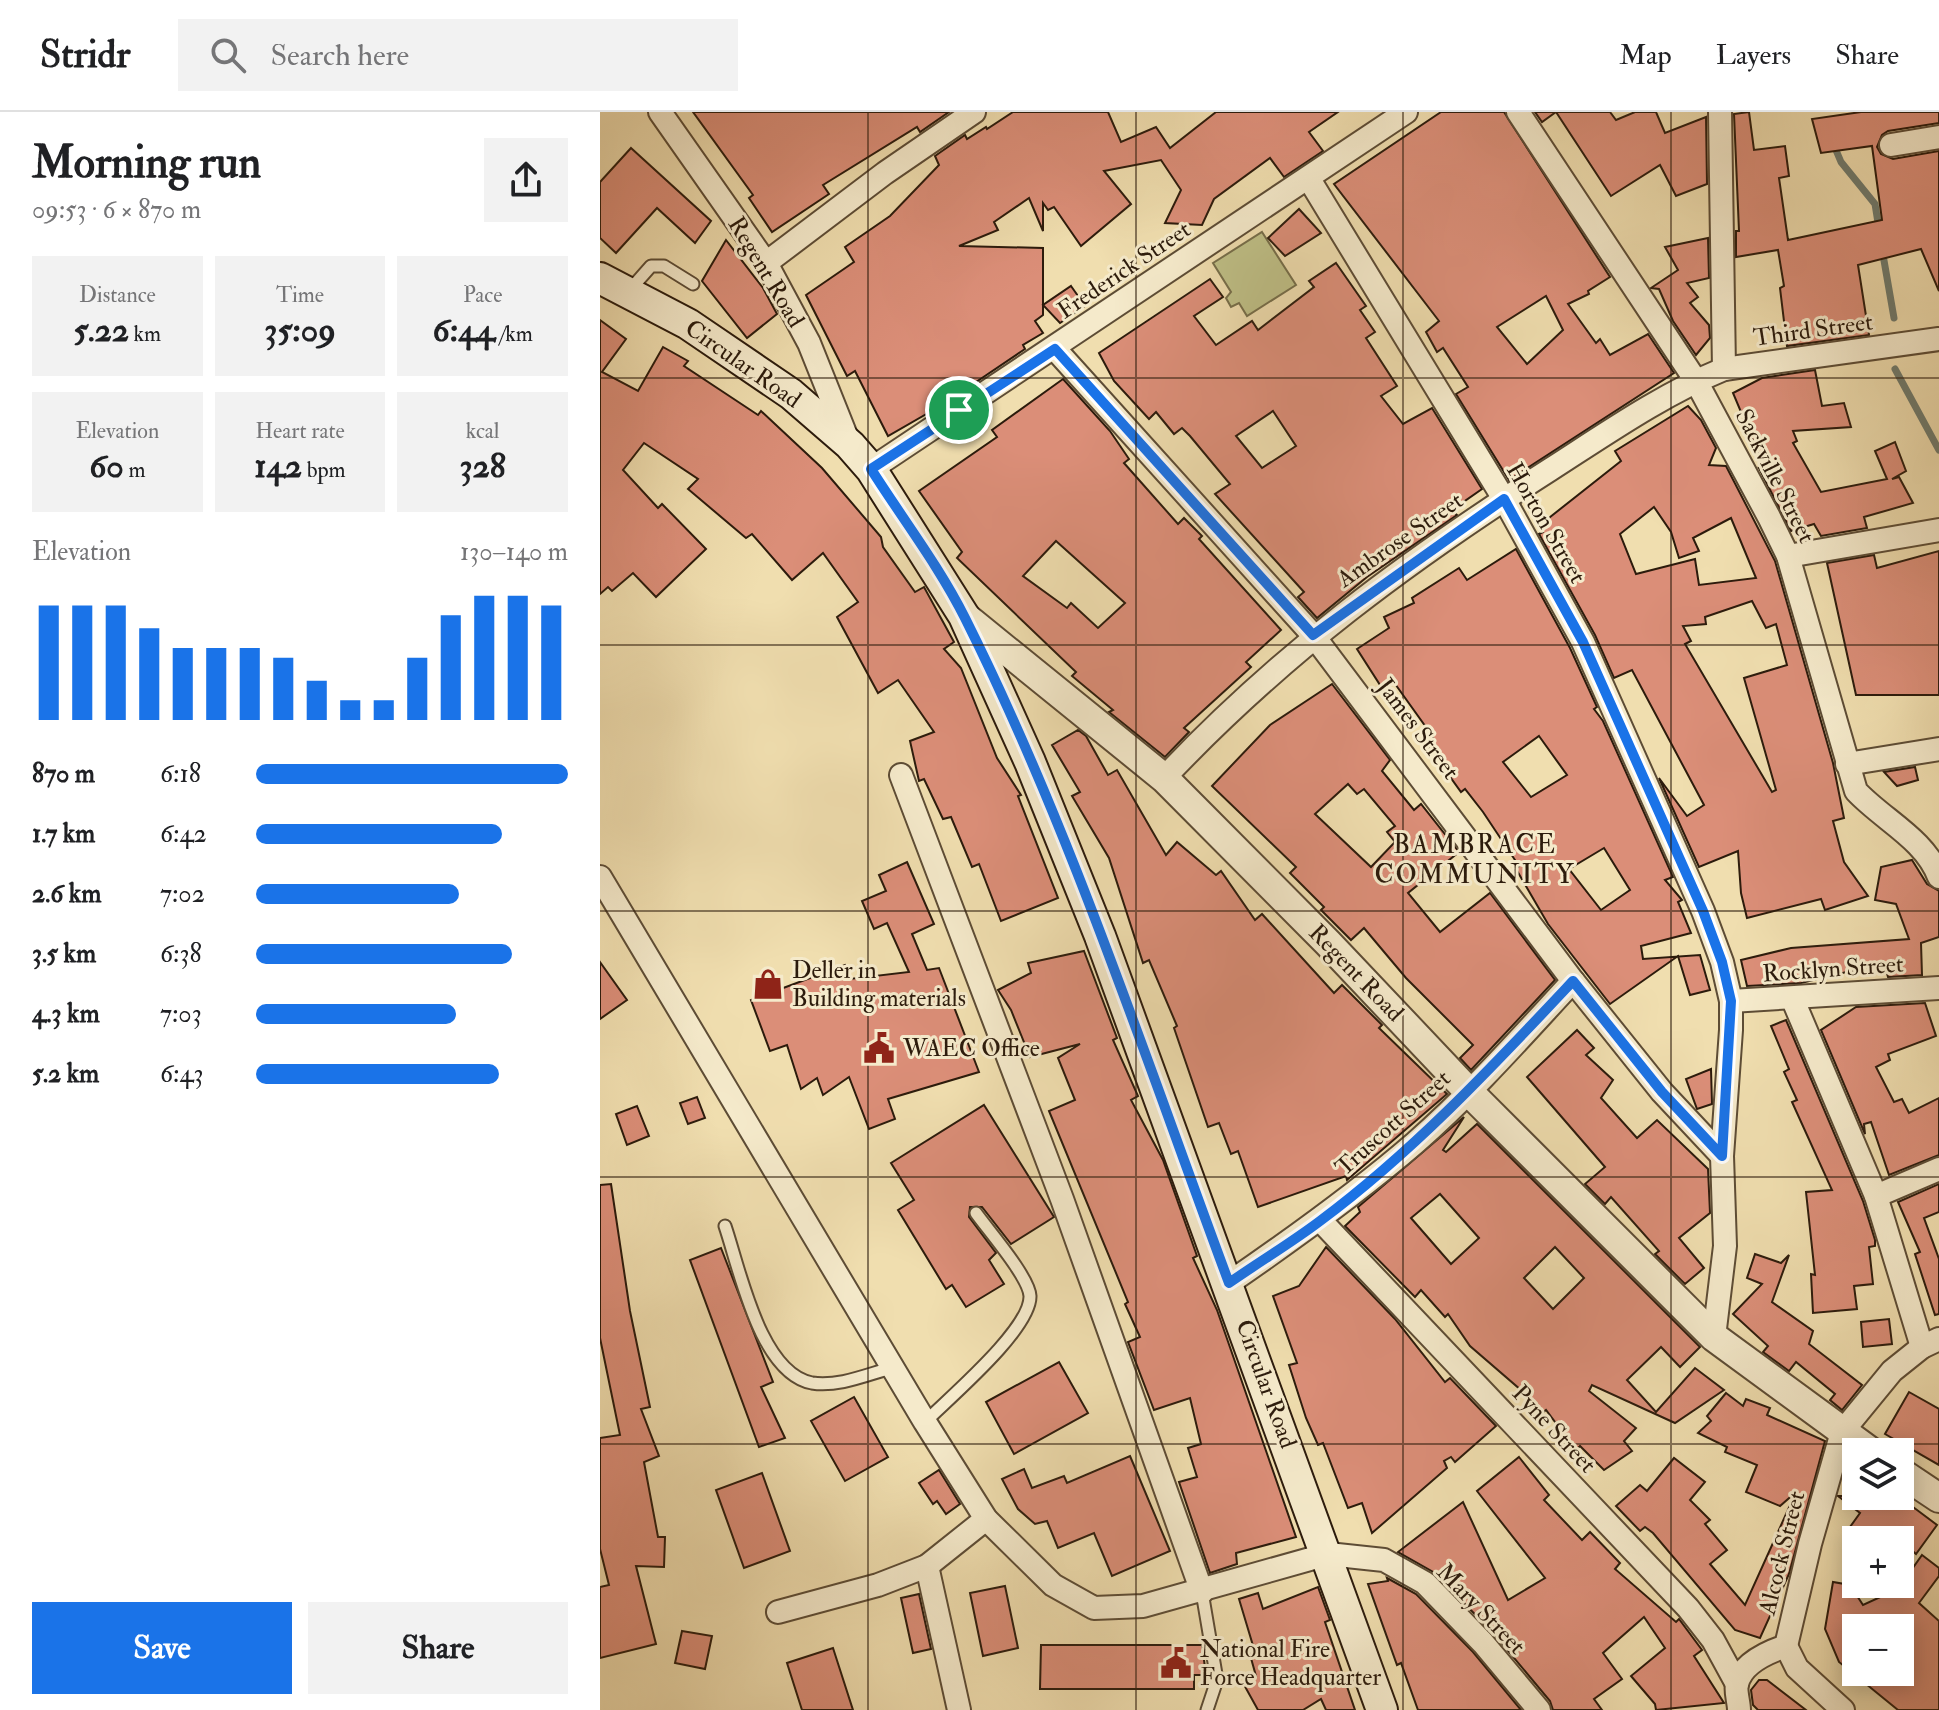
<!DOCTYPE html>
<meta charset="utf-8">
<style>
:root{--surface:#fff;--page:#f2f2f2;--text:#202124;--muted:#757577;--line:#e0e0e0;--accent:#1a73e8}
body{margin:0;font-family:"IM FELL Double Pica",serif;background:var(--page);color:var(--text);height:100vh;display:flex;flex-direction:column;font-size:30px;white-space:nowrap}
*{box-sizing:border-box;margin:0}
p{font-size:26px;color:var(--muted)}
.icon{flex:none;width:44px;height:44px;fill:none;stroke:currentColor;stroke-width:2;stroke-linecap:round;stroke-linejoin:round}
.map{position:relative;flex:1;overflow:hidden}
.panel{display:flex;flex-direction:column;background:var(--surface);width:600px}
.panel>*{flex:none}
.fabs{position:absolute;left:1242px;top:1326px;display:grid;gap:16px}
.fabs a{display:grid;place-items:center;width:72px;height:72px;border-radius:0px;background:var(--surface);box-shadow:0 4px 20px #0003;font-size:40px}
.pin{position:absolute;display:grid;place-items:center;width:68px;height:68px;color:#fff;margin:-34px;border:4px solid #fff;border-radius:50%;box-shadow:0 2px 8px #0007}
.round{display:grid;place-items:center;flex:none;width:84px;height:84px;border-radius:0px;background:var(--page)}
.headline{display:flex;align-items:center;justify-content:space-between;height:136px;padding:0 32px}
h1{font-size:44px;font-weight:700;line-height:60px}
.figures{display:grid;grid-template-columns:repeat(3,1fr);gap:12px;height:136px;padding:8px 32px}
.figures div{display:grid;align-content:center;border-radius:0px;background:var(--page);text-align:center}
.figures b{font-size:34px;font-weight:700}
.figures small{font-size:22px;font-weight:400}
.figures p{font-size:22px}
.chart{height:224px;padding:16px 32px}
.chart p{display:flex;justify-content:space-between}
.chart svg{width:100%;height:144px;margin-top:8px;stroke:var(--accent);stroke-width:6}
.action{display:flex;gap:16px;margin-top:auto;padding:16px 32px}
.action a{flex:1;height:92px;border-radius:0px;background:var(--accent);color:#fff;font-size:32px;font-weight:700;line-height:92px;text-align:center}
.action a+a{background:var(--page);color:var(--text)}
ul{padding:0 32px;list-style:none;font-size:26px}
li{display:grid;grid-template-columns:128px 96px 1fr;align-items:center;height:60px}
li i{height:20px;border-radius:10px;background:var(--accent)}
header{display:flex;align-items:center;gap:48px;box-sizing:border-box;height:112px;padding:0 40px;background:var(--surface);border-bottom:2px solid var(--line)}
header strong{font-size:38px}
nav{display:flex;gap:44px;margin-inline-start:auto;font-size:28px}
.search{width:560px;height:72px;background:var(--page);display:flex;align-items:center;gap:20px;box-sizing:border-box;padding:0 28px;border-radius:0px;color:var(--muted);font-size:30px}
main{display:flex;flex:1;min-height:0}
.map>svg:first-child{display:block}
</style>
<header>
<strong>Stridr</strong>
<div class="search"><svg class="icon" aria-label="search" viewBox="0 0 24 24"><circle cx="10" cy="10" r="6"/><path d="M15 15l6 6"/></svg>Search here</div>
<nav><a>Map</a><a>Layers</a><a>Share</a></nav>
</header>
<main>
<section class="panel">
<div class="headline"><div><h1>Morning run</h1><p>09:53 · 6 × 870 m</p></div><a class="round"><svg class="icon" aria-label="share" viewBox="0 0 24 24"><path d="M12 15V3M7 8l5-5 5 5M5 13v7h14v-7"/></svg></a></div>
<div class="figures">
<div><p>Distance</p><b>5.22<small> km</small></b></div>
<div><p>Time</p><b>35:09</b></div>
<div><p>Pace</p><b>6:44<small> /km</small></b></div>
</div>
<div class="figures">
<div><p>Elevation</p><b>60<small> m</small></b></div>
<div><p>Heart rate</p><b>142<small> bpm</small></b></div>
<div><p>kcal</p><b>328</b></div>
</div>
<div class="chart"><p><span>Elevation</span>130–140 m</p>
<svg viewBox="0 0 160 44" preserveAspectRatio="none"><path d="M5 44V9M15 44V9M25 44V9M35 44V16M45 44V22M55 44V22M65 44V22M75 44V25M85 44V32M95 44V38M105 44V38M115 44V25M125 44V12M135 44V6M145 44V6M155 44V9"/></svg>
</div>
<ul>
<li><b>870 m</b>6:18<i style="width:100%"></i></li>
<li><b>1.7 km</b>6:42<i style="width:79%"></i></li>
<li><b>2.6 km</b>7:02<i style="width:65%"></i></li>
<li><b>3.5 km</b>6:38<i style="width:82%"></i></li>
<li><b>4.3 km</b>7:03<i style="width:64%"></i></li>
<li><b>5.2 km</b>6:43<i style="width:78%"></i></li>
</ul>
<div class="action"><a>Save</a><a>Share</a></div>
</section>
<div class="map">
<svg width="1339" height="1598" viewBox="0 0 1339 1598">
<rect width="100%" height="100%" fill="#f0deaf"/>
<filter id="stains"><feTurbulence type="fractalNoise" baseFrequency=".0025" numOctaves="4"/><feColorMatrix values="0 0 0 0 .2 0 0 0 0 .09 0 0 0 0 .02 0 0 0 .5 -.17"/></filter>
<radialGradient id="worn" r=".72"><stop offset=".6" stop-color="#630" stop-opacity="0"/><stop offset="1" stop-color="#630" stop-opacity=".3"/></radialGradient>
<polygon fill="#bfc087" stroke="#766e4a" stroke-width="2" points="662,120 696,173 647,204 639,191 631,195 626,186 631,180 613,151"/>
<g fill="none" stroke-linecap="round" stroke-linejoin="round">
<g stroke="#6f7b6e" stroke-width="7">
<polyline points="1233,31 1241,50 1275,92 1279,117"/>
<polyline points="1282,137 1294,206"/>
<polyline points="1295,257 1339,338"/>
</g>
</g>
<g fill="#db8e78" stroke="#2c1b0c" stroke-width="2" fill-rule="evenodd">
<polygon points="93,0 349,0 320,20 317,15 223,73 229,82 172,120 149,86 153,83"/>
<polygon points="413,0 508,0 521,30 556,15 570,36 616,0 738,0 709,20 723,39 684,65 670,46 614,87 602,113 565,111 581,78 561,48 504,59 531,92 481,134 454,95 448,98 443,91 443,119 429,86 394,110 398,118 359,134 443,136 443,203 435,209 443,221 423,233 425,237 342,293 288,324 255,259 247,264 206,183 254,150 245,135 290,104 339,53 335,44 365,23 367,27 386,15 387,17"/>
<path d="M841,0H904L1010,165L988,179L989,182L968,192L996,231L1000,227L1010,243L1048,222L1074,261L909,368L856,282L868,275L843,236L837,240L826,220L839,209L734,72ZM946,184L963,218L927,252L897,215Z"/>
<polygon points="935,0 1010,0 1016,8 1035,0 1056,0 1065,21 1106,5 1107,72 1076,84 1060,53 1011,84 956,0 942,10"/>
<polygon points="1149,0 1154,38 1185,34 1189,64 1179,66 1188,128 1282,108 1272,34 1221,41 1212,7 1261,0 1339,0 1339,11 1288,19 1282,23 1277,35 1281,42 1293,47 1339,39 1339,179 1321,137 1258,153 1269,223 1187,234 1180,176 1184,174 1178,138 1136,145 1136,119 1139,119 1134,2"/>
<polygon points="31,36 111,109 95,131 57,96 16,141 0,126 0,70"/>
<polygon points="699,97 721,121 685,144 668,126"/>
<polygon points="1108,126 1109,166 1087,171 1098,185 1090,191 1109,213 1110,226 1096,243 1073,209 1059,177 1051,176 1078,158 1065,135"/>
<polygon points="126,128 163,176 177,202 147,226 102,169"/>
<path d="M736,151L766,194L760,198L775,220L766,226L797,274L781,284L803,312L832,296L882,377L852,398L857,403L767,465L717,506L698,485L704,480L615,382L630,372L590,324L582,316L574,322L556,300L549,307L514,269L499,241L610,167L623,185L594,204L616,233L652,209L658,218L714,175L709,169ZM673,299L696,334L662,356L636,324Z"/>
<polygon points="471,174 485,194 460,211 443,193"/>
<polygon points="0,208 26,227 2,260 38,279 63,235 88,249 84,254 158,303 161,299 222,356 281,425 283,435 315,480 324,475 354,530 344,537 361,556 397,646 421,683 418,684 458,786 401,809 379,752 372,755 351,705 343,707 324,667 319,669 310,629 334,620 298,568 278,581 237,505 258,490 223,441 192,468 152,422 146,426 88,377 98,367 44,331 23,358 58,396 62,392 106,437 56,485 33,461 12,479 8,475 0,482"/>
<polygon points="1215,258 1222,294 1244,291 1251,315 1193,319 1197,329 1193,331 1221,380 1287,367 1275,339 1295,330 1306,359 1292,367 1299,365 1313,391 1264,405 1267,416 1221,424 1214,412 1191,419 1159,356 1165,357 1133,281 1162,266"/>
<path d="M463,267L510,319L529,347L524,351L578,412L584,406L602,424L599,427L681,518L646,550L651,555L584,616L589,620L565,645L509,600L513,598L472,564L476,560L357,446L362,440L319,379L397,325L392,318ZM456,429L525,491L498,516L471,491L467,496L423,464Z"/>
<path d="M1088,294L1101,308L1116,336L1109,353L1126,354L1175,449L1233,651L1244,706L1233,709L1244,750L1268,784L1225,798L1221,787L1147,806L1141,781L1138,739L1099,755L1059,666L1087,704L1104,693L1032,558L1014,566L995,523L939,422L943,420L940,413L1021,349L1015,339ZM1054,395L1071,420L1079,446L1099,439L1093,426L1131,406L1156,466L1099,473L1095,447L1036,462L1020,422ZM1152,489L1166,516L1176,512L1187,553L1144,566L1176,678L1172,680L1085,532L1091,529L1083,514L1106,512L1105,505Z"/>
<path d="M916,437L970,536L997,595L994,597L1003,609L1073,765L1065,768L1082,788L1078,790L1091,821L1041,834L1043,847L1100,843L1110,878L1090,883L1078,844L1010,892L948,812L916,757L919,754L883,700L865,677L861,680L825,630L833,625L793,569L782,576L757,537L789,516L784,505L814,491L812,486L859,456L867,468ZM939,624L967,663L931,685L903,650ZM1004,736L1030,778L1001,798L969,757Z"/>
<polygon points="1339,439 1339,583 1256,583 1227,451 1274,443 1277,456"/>
<path d="M732,572L790,648L782,659L814,698L821,692L859,740L808,781L840,820L890,781L955,868L871,958L860,946L873,933L806,866L764,816L751,828L721,798L724,795L690,761L696,755L612,674L670,613ZM748,672L757,682L764,677L795,714L787,720L795,730L771,755L715,702Z"/>
<polygon points="478,618 486,624 508,663 517,658 566,743 577,730 616,763 621,759 655,808 662,802 734,881 742,873 782,913 779,916 847,982 747,1068 746,1064 658,1095 638,1039 631,1042 619,1011 608,1015 574,916 577,914 549,848 543,851 509,746 472,684 480,680 452,633"/>
<polygon points="1315,655 1318,668 1297,674 1284,660"/>
<polygon points="1312,748 1327,772 1339,779 1339,825 1321,831 1322,863 1288,865 1284,851 1201,871 1147,874 1141,848 1191,836 1309,827 1296,792 1275,788 1281,755"/>
<polygon points="307,750 334,812 312,822 327,858 339,856 379,960 288,987 295,1007 269,1017 249,965 223,983 217,966 201,977 187,933 170,939 151,888 245,853 250,867 309,860 287,811 274,817 262,789 286,779 279,763"/>
<polygon points="484,839 517,926 513,928 538,984 531,988 563,1048 597,1144 593,1146 617,1198 696,1425 636,1441 637,1452 610,1461 579,1370 597,1365 588,1336 601,1332 590,1286 554,1298 528,1230 540,1225 525,1192 528,1190 449,999 475,988 458,946 480,932 430,945 411,898 398,878 431,861 428,851"/>
<polygon points="0,850 27,888 0,907"/>
<polygon points="1325,891 1336,924 1288,942 1290,948 1276,955 1294,990 1302,987 1309,1001 1339,986 1339,1043 1289,1063 1271,1010 1264,1012 1265,1022 1221,918 1256,895"/>
<polygon points="1186,908 1263,1089 1275,1128 1275,1134 1269,1135 1273,1172 1254,1174 1257,1197 1213,1201 1211,1162 1215,1163 1206,1080 1232,1078 1192,990 1197,988 1184,960 1189,957 1171,914"/>
<polygon points="977,918 994,936 986,943 1013,968 1001,986 1037,1026 1057,1008 1108,1057 1110,1101 1079,1126 1104,1156 1085,1172 1055,1142 1059,1139 1011,1085 1005,1092 985,1072 1005,1055 927,965"/>
<polygon points="1111,957 1112,992 1097,997 1086,967"/>
<polygon points="97,985 105,1006 88,1012 80,991"/>
<polygon points="384,993 454,1105 411,1132 382,1095 370,1095 369,1105 396,1141 389,1148 404,1172 366,1195 352,1173 346,1177 298,1098 314,1088 291,1051"/>
<polygon points="37,994 49,1024 27,1033 16,1002"/>
<path d="M864,1005L843,1038L846,1040L877,1012L1100,1235L1080,1255L1061,1235L1027,1268L1056,1300L1095,1256L1124,1278L1075,1311L992,1273L989,1279L1036,1316L1024,1329L1032,1339L1004,1358L980,1334L976,1338L946,1298L941,1302L926,1287L929,1285L870,1234L848,1202L845,1205L821,1178L815,1185L745,1114L760,1100L758,1095ZM840,1082L879,1126L851,1152L811,1106ZM955,1135L984,1166L953,1197L924,1166Z"/>
<polygon points="11,1072 30,1199 50,1295 41,1297 59,1344 44,1350 58,1425 65,1425 64,1455 36,1454 56,1532 0,1546 0,1475 9,1473 0,1437 0,1326 20,1323 0,1226 0,1073"/>
<polygon points="1339,1072 1339,1100 1324,1106 1339,1147 1339,1202 1335,1203 1315,1142 1320,1140 1298,1090"/>
<polygon points="726,1135 795,1207 845,1270 850,1266 896,1314 855,1350 851,1345 844,1349 847,1356 772,1421 762,1391 748,1396 723,1331 718,1333 706,1306 689,1253 697,1251 673,1184 699,1174"/>
<polygon points="121,1136 173,1270 161,1275 185,1326 159,1335 90,1148"/>
<polygon points="1155,1142 1181,1151 1189,1143 1172,1190 1213,1219 1209,1232 1262,1273 1242,1298 1230,1288 1235,1282 1196,1250 1189,1259 1163,1240 1168,1234 1133,1202 1162,1172 1147,1166"/>
<polygon points="1289,1207 1292,1232 1263,1235 1261,1210"/>
<polygon points="459,1250 488,1301 414,1342 386,1290"/>
<polygon points="1309,1280 1339,1297 1339,1353 1285,1322"/>
<polygon points="1126,1281 1143,1294 1146,1287 1170,1296 1167,1303 1225,1329 1189,1462 1160,1526 1135,1518 1053,1421 1045,1415 1040,1419 1016,1394 1040,1373 1047,1379 1074,1346 1105,1370 1090,1388 1110,1408 1105,1412 1127,1438 1110,1452 1145,1493 1196,1380 1180,1394 1146,1380 1157,1353 1125,1340 1127,1335 1098,1321 1111,1309 1107,1304"/>
<polygon points="254,1285 288,1345 245,1369 211,1309"/>
<polygon points="530,1344 570,1439 512,1464 494,1421 458,1436 447,1409 435,1412 418,1397 402,1367 424,1357 432,1376 464,1364 467,1371"/>
<polygon points="919,1345 949,1383 944,1388 982,1428 990,1420 1020,1451 1015,1457 1076,1510 1079,1507 1102,1538 1094,1544 1124,1591 1056,1598 1055,1592 1031,1564 1065,1536 1044,1505 1003,1541 1022,1567 994,1587 1002,1598 953,1598 950,1589 894,1522 835,1461 798,1440 863,1390 908,1488 945,1466 877,1379"/>
<polygon points="339,1358 360,1392 346,1402 337,1389 333,1392 319,1371"/>
<polygon points="162,1361 190,1439 144,1456 116,1378"/>
<polygon points="1238,1384 1305,1384 1312,1389 1309,1392 1337,1413 1316,1442 1300,1428 1268,1428 1250,1415 1260,1401"/>
<path d="M1322,1443L1339,1456V1464L1319,1491L1339,1509V1598H1298L1239,1550L1225,1517L1233,1470L1250,1473L1263,1493L1298,1477ZM1300,1504V1560H1256V1516H1272Z"/>
<polygon points="787,1466 816,1482 873,1540 921,1598 818,1598 801,1551 797,1553 768,1472 788,1469"/>
<polygon points="405,1474 418,1536 383,1544 370,1481"/>
<polygon points="718,1475 730,1508 725,1510 755,1598 726,1598 721,1587 703,1598 658,1598 643,1571 656,1564 649,1539 654,1537 639,1487 658,1481 663,1497"/>
<polygon points="319,1482 331,1537 313,1541 301,1486"/>
<polygon points="82,1519 112,1524 105,1557 75,1551"/>
<polygon points="441,1533 602,1533 606,1563 594,1563 594,1577 440,1577"/>
<polygon points="233,1536 253,1598 202,1598 187,1551"/>
<polygon points="1159,1568 1167,1568 1206,1598 1158,1598 1153,1593 1151,1578"/>
</g>
<g fill="none" stroke-linecap="round" stroke-linejoin="round">
<defs>
<g id="service">
<polyline points="28,180 51,154 64,154 93,172"/>
<path d="M125,1114C140,1158 160,1261 212,1271C238,1275 266,1263 291,1256"/>
<path d="M325,1310C349,1286 431,1217 430,1184C429,1165 388,1118 376,1101"/>
<polyline points="602,1480 617,1568 607,1598"/>
</g>
<g id="minor">
<polyline points="60,0 166,151 209,231 249,331"/>
<path d="M918,0L1096,269L1169,405L1188,444L1256,679C1283,708 1325,727 1339,765"/>
<polyline points="1120,0 1124,257"/>
<polyline points="1291,33 1339,25"/>
<polyline points="709,67 904,387 983,530 1103,799 1122,850 1131,889 1131,918 1122,1044 1125,1134 1114,1225"/>
<polyline points="166,151 285,61 374,0"/>
<polyline points="455,237 713,523 973,869 1062,980 1122,1044"/>
<polyline points="271,357 806,0"/>
<polyline points="1188,444 1339,418"/>
<polyline points="1247,652 1339,637"/>
<polyline points="301,663 462,1087 602,1480"/>
<path d="M564,666C682,541 807,449 951,357C1007,321 1063,282 1124,257L1339,227"/>
<polyline points="0,765 325,1310 386,1407 453,1473 494,1496 543,1494 728,1442 784,1448 825,1471 883,1531 939,1598"/>
<polyline points="1193,888 1276,1084 1322,1235"/>
<polyline points="1131,889 1339,876"/>
<polyline points="1276,1084 1339,1057"/>
<polyline points="721,1109 1088,1496 1113,1528 1137,1572"/>
<path d="M629,1171C693,1127 756,1082 815,1031C872,981 922,924 973,869"/>
<polyline points="327,1454 359,1598"/>
<polyline points="178,1500 278,1473 327,1454 386,1407"/>
<polyline points="1186,1534 1197,1556 1243,1598"/>
<path d="M1139,1598C1139,1590 1135,1579 1137,1572C1142,1551 1168,1540 1186,1534L1210,1432L1242,1320L1292,1259L1322,1235L1339,1227"/>
</g>
<g id="tertiary">
<polyline points="364,504 564,666 728,831 869,980 1114,1225 1271,1340"/>
<polyline points="1300,1360 1339,1386"/>
</g>
<polyline id="secondary" points="0,166 88,212 191,282 250,333 271,357 364,504 430,650 500,824 782,1598"/>
</defs>
<use href="#service" stroke="#5d4c35" stroke-width="15"/>
<use href="#minor" stroke="#5d4c35" stroke-width="26"/>
<use href="#tertiary" stroke="#5d4c35" stroke-width="32"/>
<use href="#secondary" stroke="#2c1b0c" stroke-width="34"/>
<use href="#service" stroke="#f5eacb" stroke-width="11"/>
<use href="#minor" stroke="#f5eacb" stroke-width="22"/>
<use href="#tertiary" stroke="#f5eacb" stroke-width="28"/>
<use href="#secondary" stroke="#f5eacb" stroke-width="30"/>
</g>
<g fill="none" stroke-linecap="round" stroke-linejoin="round">
<defs>
<path id="route" d="M455,237L713,523L904,387L983,530L1103,799L1122,850L1131,889L1122,1044L1062,980L973,869C894,953 814,1039 720,1109C691,1131 659,1150 629,1171C547,951 470,715 365,506C339,454 302,406 271,357Z"/>
</defs>
<use href="#route" stroke="#fff" stroke-width="16"/>
<use href="#route" stroke="#1a73e8" stroke-width="10"/>
</g>
<path fill="none" stroke="#2c1b0c" stroke-width="2" stroke-opacity="0.55" d="M268,0V1598M536,0V1598M803,0V1598M1071,0V1598M0,266H1339M0,533H1339M0,799H1339M0,1065H1339M0,1332H1339"/>
<defs>
<symbol id="shop-bare" viewBox="-9 -9 18 18"><path d="M-5-2.5h2.3a2.7 3.5 0 0 1 5.4 0H5L5.5 6h-11ZM-1.5-2.5h3a1.5 2.3 0 0 0-3 0Z" fill="#8f2418" stroke="#f5eacb" stroke-width="2.5" paint-order="stroke"/></symbol>
<symbol id="civic-bare" viewBox="-9 -9 18 18"><path d="M-.6-6.5H3V-4.5H.6V-3L4-1V1h2V6H-6V1h2V-1L-.6-3ZM-1.2 2.5V6h2.4V2.5Z" fill="#8f2418" stroke="#f5eacb" stroke-width="2.5" paint-order="stroke"/></symbol>
</defs>
<g fill-rule="evenodd">
<use href="#shop-bare" x="146" y="850" width="44" height="44"/>
<use href="#civic-bare" x="257" y="914" width="44" height="44"/>
<use href="#civic-bare" x="554" y="1529" width="44" height="44"/>
</g>
<g text-anchor="middle" dominant-baseline="central" stroke-width="6" stroke-linejoin="round" paint-order="stroke">
<g font-size="24" fill="#2c1b0c" stroke="#f5eacb">
<text transform="translate(524 158) rotate(-34)">Frederick Street</text>
<text transform="translate(166 160) rotate(59)">Regent Road</text>
<text transform="translate(1213 218) rotate(-8)">Third Street</text>
<text transform="translate(143 252) rotate(35)">Circular Road</text>
<text transform="translate(1175 364) rotate(63)">Sackville Street</text>
<text transform="translate(946 411) rotate(60)">Horton Street</text>
<text transform="translate(800 428) rotate(-35)">Ambrose Street</text>
<text transform="translate(818 617) rotate(53)">James Street</text>
<text transform="translate(1233 857) rotate(-4)">Rocklyn Street</text>
<text transform="translate(756 861) rotate(46)">Regent Road</text>
<text transform="translate(793 1011) rotate(-42)">Truscott Street</text>
<text transform="translate(666 1272) rotate(70)">Circular Road</text>
<text transform="translate(954 1317) rotate(47)">Pyne Street</text>
<text transform="translate(1182 1441) rotate(-76)">Alcock Street</text>
<text transform="translate(881 1497) rotate(46)">Mary Street</text>
</g>
<g font-size="24" fill="#2c1b0c" stroke="#f5eacb" text-anchor="start">
<text x="192" y="858">Deller in<tspan x="192" dy="28">Building materials</tspan></text>
<text x="303" y="936">WAEC Office</text>
<text x="600" y="1537">National Fire<tspan x="600" dy="28">Force Headquarter</tspan></text>
</g>
<g font-size="26" letter-spacing="2" fill="#2c1b0c" stroke="#f5eacb">
<text x="875" y="733">BAMBRACE<tspan x="875" dy="30">COMMUNITY</tspan></text>
</g>
</g>
<rect width="100%" height="100%" filter="url(#stains)"/>
<rect width="100%" height="100%" fill="url(#worn)"/>
</svg>
<div class="fabs">
<a><svg class="icon" aria-label="layers" viewBox="0 0 24 24"><path d="M12 4l9 5-9 5-9-5zM3 14l9 5 9-5"/></svg></a>
<a>+</a>
<a>−</a>
</div>
<div class="pin" style="left:359px;top:298px;background:#1e9e55"><svg class="icon" aria-label="arrive" viewBox="0 0 24 24"><path d="M6 21V4h12l-3 4 3 4H6"/></svg></div>
</div>
</main>
